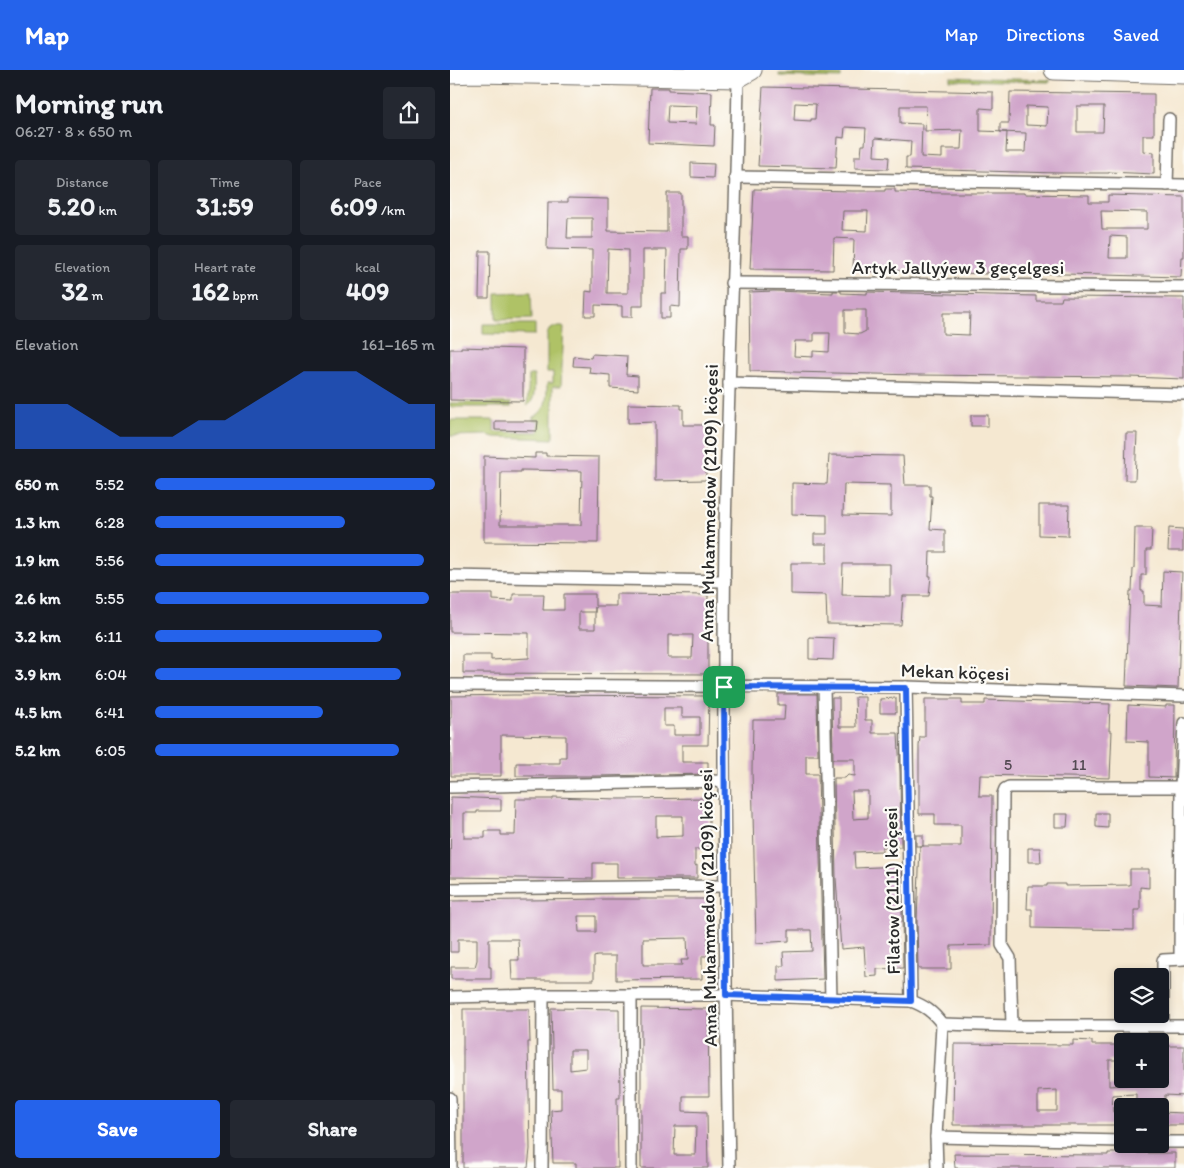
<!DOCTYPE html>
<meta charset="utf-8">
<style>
:root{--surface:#171b24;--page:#242831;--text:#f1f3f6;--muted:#9ea1a6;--accent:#2563eb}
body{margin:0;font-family:Itim,sans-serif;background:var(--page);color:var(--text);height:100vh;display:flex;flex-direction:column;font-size:19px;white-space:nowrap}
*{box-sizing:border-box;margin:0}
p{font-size:16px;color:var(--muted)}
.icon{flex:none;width:28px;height:28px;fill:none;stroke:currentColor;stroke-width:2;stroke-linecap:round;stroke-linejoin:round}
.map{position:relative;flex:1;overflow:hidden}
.drawer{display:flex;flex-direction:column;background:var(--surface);width:450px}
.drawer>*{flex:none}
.buttons{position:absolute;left:664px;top:898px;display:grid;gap:10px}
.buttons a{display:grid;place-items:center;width:55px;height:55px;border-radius:5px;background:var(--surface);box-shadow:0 2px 8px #0003;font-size:25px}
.pin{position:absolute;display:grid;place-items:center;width:42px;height:42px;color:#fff;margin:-21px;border-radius:10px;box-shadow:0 2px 8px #0006}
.round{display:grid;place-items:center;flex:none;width:52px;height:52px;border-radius:5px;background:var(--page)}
.summary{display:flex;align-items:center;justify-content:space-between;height:85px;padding:0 15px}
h1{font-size:28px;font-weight:800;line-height:38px}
.metrics{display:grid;grid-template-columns:repeat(3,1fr);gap:8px;height:85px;padding:5px 15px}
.metrics div{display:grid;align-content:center;border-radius:5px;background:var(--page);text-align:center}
.metrics b{font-size:25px;font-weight:800}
.metrics small{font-size:14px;font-weight:400}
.metrics p{font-size:14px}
.chart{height:140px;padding:10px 15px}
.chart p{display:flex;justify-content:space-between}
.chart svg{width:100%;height:90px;margin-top:5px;fill:var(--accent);opacity:.7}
.cta{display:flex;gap:10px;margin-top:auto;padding:10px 15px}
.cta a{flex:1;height:58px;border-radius:5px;background:var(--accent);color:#fff;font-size:20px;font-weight:800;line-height:58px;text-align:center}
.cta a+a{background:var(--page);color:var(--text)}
ul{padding:0 15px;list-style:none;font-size:16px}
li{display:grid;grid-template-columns:80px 60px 1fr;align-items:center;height:38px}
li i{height:12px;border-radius:6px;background:var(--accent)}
header{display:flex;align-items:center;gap:30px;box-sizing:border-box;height:70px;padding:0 25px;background:var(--accent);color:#fff}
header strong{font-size:24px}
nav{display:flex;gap:28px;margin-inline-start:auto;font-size:18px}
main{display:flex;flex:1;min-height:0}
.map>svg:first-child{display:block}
</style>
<header>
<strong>Map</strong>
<nav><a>Map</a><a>Directions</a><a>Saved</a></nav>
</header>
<main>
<section class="drawer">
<div class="summary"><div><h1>Morning run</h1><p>06:27 · 8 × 650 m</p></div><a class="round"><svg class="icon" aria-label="share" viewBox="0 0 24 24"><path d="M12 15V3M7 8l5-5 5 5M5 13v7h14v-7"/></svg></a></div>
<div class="metrics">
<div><p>Distance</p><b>5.20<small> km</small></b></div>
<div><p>Time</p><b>31:59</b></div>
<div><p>Pace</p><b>6:09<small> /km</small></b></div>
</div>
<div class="metrics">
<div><p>Elevation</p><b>32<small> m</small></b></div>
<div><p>Heart rate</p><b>162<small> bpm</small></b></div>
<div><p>kcal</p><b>409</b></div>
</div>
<div class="chart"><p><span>Elevation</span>161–165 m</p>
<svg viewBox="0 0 160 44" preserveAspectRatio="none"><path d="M0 44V22L10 22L20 22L30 30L40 38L50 38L60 38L70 30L80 30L90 22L100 14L110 6L120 6L130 6L140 14L150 22L160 22V44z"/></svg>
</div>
<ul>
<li><b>650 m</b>5:52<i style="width:100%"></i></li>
<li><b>1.3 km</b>6:28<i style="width:68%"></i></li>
<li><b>1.9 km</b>5:56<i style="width:96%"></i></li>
<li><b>2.6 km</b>5:55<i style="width:98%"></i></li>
<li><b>3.2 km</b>6:11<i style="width:81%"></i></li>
<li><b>3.9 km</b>6:04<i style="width:88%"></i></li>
<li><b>4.5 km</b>6:41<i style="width:60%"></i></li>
<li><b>5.2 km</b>6:05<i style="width:87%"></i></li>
</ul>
<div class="cta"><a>Save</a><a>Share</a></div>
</section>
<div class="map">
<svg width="734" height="1098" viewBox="0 0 734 1098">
<rect width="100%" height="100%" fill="#fdfcf7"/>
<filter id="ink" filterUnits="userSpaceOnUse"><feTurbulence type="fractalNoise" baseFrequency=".02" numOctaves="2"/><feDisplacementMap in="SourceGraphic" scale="10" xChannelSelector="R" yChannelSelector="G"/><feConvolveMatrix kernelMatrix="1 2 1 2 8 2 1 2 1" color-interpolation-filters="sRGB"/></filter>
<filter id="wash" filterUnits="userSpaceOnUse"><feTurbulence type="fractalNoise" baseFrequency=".0096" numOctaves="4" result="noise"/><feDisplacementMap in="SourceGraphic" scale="20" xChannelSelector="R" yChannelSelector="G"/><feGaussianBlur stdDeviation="1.12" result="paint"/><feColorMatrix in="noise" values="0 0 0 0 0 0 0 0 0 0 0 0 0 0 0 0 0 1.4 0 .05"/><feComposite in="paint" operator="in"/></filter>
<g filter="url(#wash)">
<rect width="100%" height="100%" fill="#f5e8d1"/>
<g fill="#afc266" stroke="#6d7648">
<polygon points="329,4 391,5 391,8 329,6"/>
<polygon points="500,7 600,10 600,12 500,10"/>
<polygon points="81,222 82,249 46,250 46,223"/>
<polygon points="33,254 85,254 85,265 33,264"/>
<path d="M102,257H114L111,316H103V369L44,367L37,365L0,366V350H44V362H89V350H83V347C97,342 97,326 97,313H103V302H97V265L99,260Z"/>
<path d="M79,305H84C84,315 87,330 77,336Z"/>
<rect x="0" y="333" width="61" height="4"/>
</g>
<g id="blocks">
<g fill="#d0a5ca" fill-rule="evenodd">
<path d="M313,17L543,22V39L530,38V61L557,62L556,82H575L576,63L550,62V53H559L560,22L704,24V65H693V81L704,82V104L659,102V103H608L456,99V87H460L461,71L425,68L424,86L439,87L438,99L405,98V86H411L412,75H415L416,58L395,57L394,68L388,67L386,98L308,96ZM345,33L366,34L365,49H361V51L344,50ZM450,36H476L475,61L512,60L511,79H492V88L471,87L472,54L450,53ZM576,36L598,37L597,56L576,55ZM627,36H654L653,62H627Z"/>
<path d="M200,18H219V20L262,22L261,55H265L264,76L198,73ZM218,35L247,36L246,54L217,53Z"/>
<polygon points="241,93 264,94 263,108 241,107"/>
<path d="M304,119L403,121H435V119H445V122L496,123H574V124L639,125V132H658V125L734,127V187H732L731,207L536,202V204L431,200V202L403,201L404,169L384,168L383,200L300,199ZM393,141H418L417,161L392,160ZM651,141L697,142V159H652ZM660,166L677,167V188H659Z"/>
<path d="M217,123H231V166H238V179H231L230,237L220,236V248H211V223H216L217,180H193V236H182V247H172V236L145,235V246H135L136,221L142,222V180L97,179L98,132H118V128L158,129V161L217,162ZM118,148H142V168H117ZM158,179L178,180V223H157Z"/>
<polygon points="30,181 40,181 39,228 29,228"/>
<path d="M324,221L383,223V221H391V223L417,224V222L586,226V231H611L612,227L734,228V309L679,307L467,305L300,301L299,222ZM395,240H416V261L410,264L395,263ZM493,243H520L519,265L493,264ZM364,263H380L379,282L363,281V287L344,286L345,271H364Z"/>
<polygon points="11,277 73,279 73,331 0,330 0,279 11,279"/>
<polygon points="142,284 177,286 176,305 188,306 188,320 160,318 160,305 139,303 140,297 123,296 124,286 141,288"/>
<polygon points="178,334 231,335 231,339 233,339 233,355 256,355 256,410 205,411 205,352 178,353"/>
<rect x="521" y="345" width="17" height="11"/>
<polygon points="45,351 88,351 87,361 45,360"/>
<polygon points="676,363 687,363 685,410 675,410"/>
<path d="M85,383H96V386L149,387L148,473L34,472V386L85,388ZM71,400L132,401L131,455H50L51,402H71Z"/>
<path d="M379,385L453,386L455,415H480V426H482L480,459L495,460V482H480L479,506H481L479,526H453L451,555L377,554L376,525L341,524V493H377V474H364V464H377V445L342,444V413L377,414ZM394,414L441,415V446L393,445ZM393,494H440V526L392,525Z"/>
<polygon points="589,435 619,435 618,466 589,465"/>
<polygon points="685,458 702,458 701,480 696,480 696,505 691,505 691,521 694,521 694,535 712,536 713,501 732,502 728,618 676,616 680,521 682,521 683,499 684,499"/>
<polygon points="719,458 733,459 733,481 718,481"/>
<path d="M0,524H43V530L63,531V524H94L93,540H114V524H145V536H166V524L258,525V604L13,603V585H41V590L79,588V563L0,562ZM145,537V559H129V542H145ZM218,565H243L242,588H218Z"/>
<polygon points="359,567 384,568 383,590 359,589"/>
<polygon points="328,624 367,624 368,685 356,685 356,704 368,704 373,909 328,911 328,896 334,896 333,882 362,881 361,860 339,860 339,871 306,873 302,700 303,650 334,650 335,635 328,635"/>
<path d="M64,625L259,626L258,675H232V692H258V704L147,706H66V693H110V687H116V666L51,665V706H1L0,648H1V626ZM214,638H232V647H250V665H224V656H214Z"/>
<path d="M405,627H415V650H422V663H448L450,702L451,777H432V781L404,782L405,798L451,796L453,898L427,899V906L416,907L414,877L391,879L386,808L384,708H395L398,705L405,706V689H383L382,628H389V657H406ZM402,721H418V748L403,749Z"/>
<polygon points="446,628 446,643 430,643 430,629"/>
<polygon points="475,629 512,629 512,634 535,634 535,630 660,634 659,661 662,661 660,708 530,705 529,726 542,726 541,875 501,876 501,899 469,899 468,897 467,851 470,776 511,776 511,755 485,755 485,744 469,744 469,676 470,667 475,667"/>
<polygon points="678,635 716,637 716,635 725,635 724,708 699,707 699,672 677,671"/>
<path d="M1,727L51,729V741H27V743H14V768H35V761H51V765H65L66,729H103V727L168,729L259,728V777H255V779H245V796L247,795V808H167V793H143V809L0,807ZM206,746H233V766L206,767Z"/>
<polygon points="646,743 658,743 658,758 646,757"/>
<polygon points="605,744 618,744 617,757 605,757"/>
<rect x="466" y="765" width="7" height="11"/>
<polygon points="578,778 590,778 591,792 578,792"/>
<polygon points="680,799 699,799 699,818 690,817 690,840 684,840 684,860 582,858 582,839 577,839 578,816 597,816 597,814 615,814 615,816 680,815"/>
<path d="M155,829H258V886H252V909L166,910V886H147L144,887V910H62L61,890H69L68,869H39V897H41V909H1V897H25L27,890V869H8V882H0V831ZM128,846H146V862H129ZM237,868L238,890H231L232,895H193V869Z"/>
<path d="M101,938L169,939L170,1028H167L168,1098H126V1093H103L101,1040L111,1039V1019H103ZM120,980H136V998L120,1000Z"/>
<path d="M191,938L258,939L259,1026H233V1041L257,1042L258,1098H191ZM225,1056H246L245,1085H224Z"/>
<polygon points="13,939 79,939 80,972 78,972 80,1079 78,1098 13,1098"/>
<path d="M623,970L642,971V975H672V990H659V1016L685,1014V1009H710V976H734V1026L715,1025V1036H686V1024L662,1025L663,1042H672V1055H503L504,974L623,975ZM607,1020V1041H588V1021Z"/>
<polygon points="710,1042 734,1043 734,1055 710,1055"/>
<polygon points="658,1083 725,1083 725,1098 505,1098 504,1084 658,1085"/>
</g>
</g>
</g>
<g filter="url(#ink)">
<use href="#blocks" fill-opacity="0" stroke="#726d65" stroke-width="1"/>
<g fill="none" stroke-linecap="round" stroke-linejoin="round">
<defs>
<g id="street">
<polyline points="285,107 734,115"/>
<polyline points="717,115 719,49"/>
<polyline points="281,213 734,217"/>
<polyline points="279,313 734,324"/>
<polyline points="0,506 275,511"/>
<polyline points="0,615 456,617 734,626"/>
<polyline points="374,617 381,930"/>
<path d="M456,617L461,931C475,936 483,942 492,954L486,1067L487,1098"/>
<polyline points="0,717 274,711"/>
<polyline points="0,819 275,816"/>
<polyline points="730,889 731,717 734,653"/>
<polyline points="0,927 93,925 276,925 461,931"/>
<polyline points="492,954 562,956 734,956"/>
<polyline points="713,955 713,890 734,889"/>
<polyline points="562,956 560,888 552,875 553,724 555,719 559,717 734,717"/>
<polyline points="0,1028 1,1098"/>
<polyline points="486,1067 672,1071"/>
<polyline points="710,1072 734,1072"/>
<polyline points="92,1098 93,925"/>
<polyline points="181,1098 181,925"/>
<path d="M279,1098C275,886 272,674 275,462C278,311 286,159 288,8"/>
</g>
<g id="primary">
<polyline points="604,0 734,4"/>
<polyline points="0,4 25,3 288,8 302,0"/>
</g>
</defs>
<use href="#street" stroke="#726d65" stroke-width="14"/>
<use href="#primary" stroke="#726d65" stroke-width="21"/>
<use href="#street" stroke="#fff" stroke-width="11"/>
<use href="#primary" stroke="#fff" stroke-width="19"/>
</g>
</g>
<g fill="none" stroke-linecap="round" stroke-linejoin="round" filter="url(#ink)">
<defs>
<polygon id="route" points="274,617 456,618 461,931 276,925"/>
</defs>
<use href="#route" stroke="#fff" stroke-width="10"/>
<use href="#route" stroke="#2563eb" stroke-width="6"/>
</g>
<g text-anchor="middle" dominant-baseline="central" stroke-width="4.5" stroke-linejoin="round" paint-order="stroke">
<g font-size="16" fill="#544a53">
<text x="558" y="694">5</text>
<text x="629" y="694">11</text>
</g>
<g font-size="19" fill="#2b2b2b" stroke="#fdfcf7">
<text x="508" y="197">Artyk Jallyýew 3 geçelgesi</text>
<text transform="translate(259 433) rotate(-89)">Anna Muhammedow (2109) köçesi</text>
<text transform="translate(505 602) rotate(2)">Mekan köçesi</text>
<text transform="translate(442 821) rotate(-91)">Filatow (2111) köçesi</text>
<text transform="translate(258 838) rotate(-91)">Anna Muhammedow (2109) köçesi</text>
</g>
</g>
</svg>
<div class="buttons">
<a><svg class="icon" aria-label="layers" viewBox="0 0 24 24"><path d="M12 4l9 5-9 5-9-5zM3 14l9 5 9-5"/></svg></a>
<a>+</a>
<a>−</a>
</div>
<div class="pin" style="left:274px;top:617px;background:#1e9e55"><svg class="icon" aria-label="arrive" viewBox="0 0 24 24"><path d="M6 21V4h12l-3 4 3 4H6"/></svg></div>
</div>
</main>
